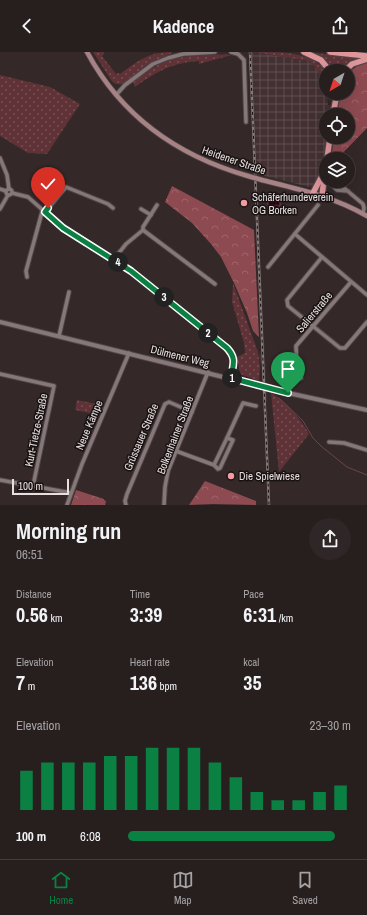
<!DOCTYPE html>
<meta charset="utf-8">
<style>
:root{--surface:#271e1e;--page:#2f2727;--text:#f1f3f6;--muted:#a4a2a4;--line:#433c3c;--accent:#0b8043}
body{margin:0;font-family:"Archivo Narrow",sans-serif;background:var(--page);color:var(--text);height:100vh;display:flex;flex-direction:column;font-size:15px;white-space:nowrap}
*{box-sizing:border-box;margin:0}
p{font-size:13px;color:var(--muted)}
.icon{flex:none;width:22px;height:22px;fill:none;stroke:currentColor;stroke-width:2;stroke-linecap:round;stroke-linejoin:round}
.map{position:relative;height:453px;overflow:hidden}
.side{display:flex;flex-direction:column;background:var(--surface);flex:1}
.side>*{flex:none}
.needle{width:26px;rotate:219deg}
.tools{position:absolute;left:319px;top:12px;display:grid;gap:8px}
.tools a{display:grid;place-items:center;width:36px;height:36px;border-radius:50%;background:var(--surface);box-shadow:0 4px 16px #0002,0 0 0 1px var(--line);font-size:20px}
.scale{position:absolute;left:12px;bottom:10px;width:57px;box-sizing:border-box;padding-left:4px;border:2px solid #e8dfdf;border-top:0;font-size:11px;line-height:14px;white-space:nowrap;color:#e8dfdf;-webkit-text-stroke:3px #181212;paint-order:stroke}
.pin{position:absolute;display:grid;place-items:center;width:34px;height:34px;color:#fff;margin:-41px -17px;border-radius:50% 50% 50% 0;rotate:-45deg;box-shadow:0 0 4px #0007}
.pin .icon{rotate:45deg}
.km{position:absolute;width:20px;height:20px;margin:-10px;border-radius:50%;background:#222;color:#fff;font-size:11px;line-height:20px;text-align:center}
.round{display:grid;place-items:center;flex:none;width:42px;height:42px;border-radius:21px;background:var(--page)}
.head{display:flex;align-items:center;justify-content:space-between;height:68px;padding:0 16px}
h1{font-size:22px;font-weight:700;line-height:30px}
.metrics{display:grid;grid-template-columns:repeat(3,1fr);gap:6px;height:68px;padding:4px 16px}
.metrics div{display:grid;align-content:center}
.metrics b{font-size:20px;font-weight:700}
.metrics small{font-size:11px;font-weight:400}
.metrics p{font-size:11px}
.chart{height:112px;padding:8px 16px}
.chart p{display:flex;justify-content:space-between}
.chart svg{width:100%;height:72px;margin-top:4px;stroke:var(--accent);stroke-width:6}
ul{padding:0 16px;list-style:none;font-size:13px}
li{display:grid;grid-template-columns:64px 48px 1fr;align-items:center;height:30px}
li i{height:10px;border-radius:5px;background:var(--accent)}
header{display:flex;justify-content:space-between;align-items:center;height:52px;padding:0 16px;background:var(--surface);font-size:18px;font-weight:700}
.dock{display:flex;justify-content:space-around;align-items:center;height:56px;border-top:1px solid var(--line);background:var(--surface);font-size:11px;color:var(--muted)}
.dock a{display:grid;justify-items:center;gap:2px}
.dock .current{color:var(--accent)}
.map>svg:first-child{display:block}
</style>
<header><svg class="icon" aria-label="back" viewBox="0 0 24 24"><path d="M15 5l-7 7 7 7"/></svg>Kadence<svg class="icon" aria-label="share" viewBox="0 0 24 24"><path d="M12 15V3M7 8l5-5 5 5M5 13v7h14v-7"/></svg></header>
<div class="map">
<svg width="367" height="453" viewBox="0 0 367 453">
<defs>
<pattern id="industrial-grid" width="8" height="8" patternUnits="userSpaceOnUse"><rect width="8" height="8" fill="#433032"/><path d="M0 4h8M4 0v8" fill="none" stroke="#5e4e4f"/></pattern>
<pattern id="green-dots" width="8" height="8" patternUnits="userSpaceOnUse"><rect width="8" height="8" fill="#5f3237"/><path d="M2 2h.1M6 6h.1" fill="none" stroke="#764f54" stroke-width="1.8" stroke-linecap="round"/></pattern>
<pattern id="forest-crowns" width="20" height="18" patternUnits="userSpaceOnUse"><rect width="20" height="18" fill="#8e4a51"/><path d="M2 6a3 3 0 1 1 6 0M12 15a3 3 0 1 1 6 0" fill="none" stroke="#9e646a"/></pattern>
<pattern id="water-waves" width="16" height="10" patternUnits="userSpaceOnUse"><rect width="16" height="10" fill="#33040e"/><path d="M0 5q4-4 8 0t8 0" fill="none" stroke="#512831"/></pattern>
</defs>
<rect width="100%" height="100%" fill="#342828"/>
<polygon fill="#433032" points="249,0 251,0 267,350 264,350 262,315 259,305 259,299 262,307"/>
<polygon fill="url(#industrial-grid)" points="251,0 259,0 259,1 309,9 315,14 325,29 328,53 331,54 330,63 326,63 326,91 320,123 312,135 309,135 257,122"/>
<g fill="url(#green-dots)">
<path d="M93,0H104V2L102,4L116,22L118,21L120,22C138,9 148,0 172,0V1L146,14L123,32C117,33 114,32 111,28Z"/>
<path d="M259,0C285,0 309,0 327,19H326V38C324,27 318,17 309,9L259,1Z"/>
<polygon points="316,1 359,6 343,19 332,19 325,9 315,2"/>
<path d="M232,3L199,12V9C171,11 158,19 135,35L133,30C158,9 175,4 207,3C215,3 224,2 232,3Z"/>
<polygon points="0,23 50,35 80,52 47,102 28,101 0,84"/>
<polygon points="233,231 258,300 260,315 259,329 240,322 237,305 245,301 244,291 232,250"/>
<path d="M271,341C285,348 302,369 309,382L279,420Z"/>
<polygon points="77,348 102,353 98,363 75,358"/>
</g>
<g fill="url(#forest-crowns)">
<path d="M367,10V76L337,107H331L334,85H348V63H337L340,41H348C348,20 347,18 367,10Z"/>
<polygon points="172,134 254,178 259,285 253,279 247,261 234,231 221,205 211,192 192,171 165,150"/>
<polygon points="205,429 256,449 256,453 213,452 189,453"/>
<polygon points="76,438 104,447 104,448 106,449 105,453 71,453"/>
</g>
<polygon fill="url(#water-waves)" stroke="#69464d" points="271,145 276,145 280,148 280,153 278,156 275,156 268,153 268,150"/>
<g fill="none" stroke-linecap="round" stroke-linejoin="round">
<polyline stroke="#69464d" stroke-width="1" points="279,346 303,369 313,386 321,394 347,415 367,423"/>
<defs>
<g id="minor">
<polyline points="231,0 238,2 244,8 246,70"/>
<polyline points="116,43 125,33 153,12 168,6 183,2 215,0"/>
<polyline points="0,106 7,123 9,137"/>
<circle cx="9" cy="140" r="3"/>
<polyline points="0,137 6,139"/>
<polyline points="348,139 337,138 333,134 336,130 337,130 363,152 364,156 363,162"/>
<path d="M12,141L28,145L63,176L131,219L227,296C237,307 233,312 231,326"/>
<polyline points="0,157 8,143"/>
<polyline points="141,157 151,163"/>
<polyline points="45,160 66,135 108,152 113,156"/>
<polyline points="143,178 143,175 157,153"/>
<polyline points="295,182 367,243"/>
<polyline points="322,205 287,248 288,254 340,296 345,296 367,270"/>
<polyline points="114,207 126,192 143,178 215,232"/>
<polyline points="268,215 318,153"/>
<polyline points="27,225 26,219 42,160 43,158"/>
<polyline points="59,284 69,240"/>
<polyline points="0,322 54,334 33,434"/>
<polyline points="301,326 297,321 296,294 351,230"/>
<polyline points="227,386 243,351 256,354"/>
<polyline points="329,390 344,391 367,398"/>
<polyline points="176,399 214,413 218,417 220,416 233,388 227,386 214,413"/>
<polyline points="0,428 71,441"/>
<polyline points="67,453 82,412 129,301"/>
<polyline points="126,453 125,449 127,442 165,352 169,350 192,360"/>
<polyline points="164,453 165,435 168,419 208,320"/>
</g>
<polyline id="tertiary" points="0,270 288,341 367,358"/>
<g id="secondary">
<path d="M87,0C122,65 178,104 248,124"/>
<path d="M262,128C298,137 335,145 367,164"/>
</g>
<g id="trunk">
<polyline points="304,0 321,8 330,19"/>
<polyline points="330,0 367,4"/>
<polyline points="345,19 352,12 367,7"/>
<polyline points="333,63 337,41"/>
<polyline points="327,107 330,85"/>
<polyline points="313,141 323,122"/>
<polyline points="322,144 326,110"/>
</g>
</defs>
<use href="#minor" stroke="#504647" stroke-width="5.5"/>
<use href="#tertiary" stroke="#504647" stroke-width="6"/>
<use href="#secondary" stroke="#504647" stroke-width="6"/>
<use href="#trunk" stroke="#504647" stroke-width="8"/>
<use href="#minor" stroke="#867778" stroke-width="3.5"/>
<use href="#tertiary" stroke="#867778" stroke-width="4"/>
<use href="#secondary" stroke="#a78285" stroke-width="4.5"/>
<use href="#trunk" stroke="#de969b" stroke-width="5.5"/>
<defs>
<polyline id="rail" points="250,0 269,453"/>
</defs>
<use href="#rail" stroke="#857b7b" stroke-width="2.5"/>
<use href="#rail" stroke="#181212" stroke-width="1" stroke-dasharray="3" stroke-linecap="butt"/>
<defs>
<polyline id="secondary-bridge" points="248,124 262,128"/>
</defs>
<use href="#secondary-bridge" stroke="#504647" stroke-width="6" stroke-linecap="butt"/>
<use href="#secondary-bridge" stroke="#a78285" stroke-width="4.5"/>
</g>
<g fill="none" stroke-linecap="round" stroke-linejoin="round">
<defs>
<path id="route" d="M48,156L45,160L63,176L131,219L227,296C237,307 233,312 231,326L288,341"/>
</defs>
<use href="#route" stroke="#fff" stroke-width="8"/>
<use href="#route" stroke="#0b8043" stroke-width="5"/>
</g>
<g fill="#f49aa2" stroke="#181212" stroke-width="1.5">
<circle cx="244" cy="151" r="4"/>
<circle cx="231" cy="424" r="4"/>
</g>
<g text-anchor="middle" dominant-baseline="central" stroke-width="3" stroke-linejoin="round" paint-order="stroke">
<g font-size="11" fill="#e8dfdf" stroke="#181212">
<text transform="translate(234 108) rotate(19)">Heidener Straße</text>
<text transform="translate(314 260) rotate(-50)">Salierstraße</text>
<text transform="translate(180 304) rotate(14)">Dülmener Weg</text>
<text transform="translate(89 373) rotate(-67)">Neue Kämpe</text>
<text transform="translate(36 378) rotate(-78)">Kurt-Tietze-Straße</text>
<text transform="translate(175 383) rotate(-69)">Bolkenhainer Straße</text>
<text transform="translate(141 385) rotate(-67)">Grüssauer Straße</text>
</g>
<g font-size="11" fill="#e8dfdf" stroke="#181212" text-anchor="start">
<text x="252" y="145">Schäferhundeverein<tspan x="252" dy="13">OG Borken</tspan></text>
<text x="239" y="424">Die Spielwiese</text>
</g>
</g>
</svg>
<div class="tools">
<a><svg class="needle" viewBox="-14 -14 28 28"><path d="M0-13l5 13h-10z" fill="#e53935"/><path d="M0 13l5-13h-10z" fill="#a4a2a4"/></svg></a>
<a><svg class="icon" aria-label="locate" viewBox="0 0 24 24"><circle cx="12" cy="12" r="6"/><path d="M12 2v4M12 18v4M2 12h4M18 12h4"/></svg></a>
<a><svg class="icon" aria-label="layers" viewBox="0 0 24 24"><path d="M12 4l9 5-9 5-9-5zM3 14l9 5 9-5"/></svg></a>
</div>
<div class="scale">100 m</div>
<div class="pin" style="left:288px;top:341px;background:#1e9e55"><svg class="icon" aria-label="arrive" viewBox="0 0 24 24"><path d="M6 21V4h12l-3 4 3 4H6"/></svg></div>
<div class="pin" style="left:48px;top:156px;background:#d93025"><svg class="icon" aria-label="check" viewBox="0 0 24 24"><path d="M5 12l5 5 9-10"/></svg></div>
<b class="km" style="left:232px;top:326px">1</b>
<b class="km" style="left:208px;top:281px">2</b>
<b class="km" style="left:164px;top:245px">3</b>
<b class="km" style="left:118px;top:210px">4</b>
</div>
<section class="side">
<div class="head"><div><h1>Morning run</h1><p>06:51</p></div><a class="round"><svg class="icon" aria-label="share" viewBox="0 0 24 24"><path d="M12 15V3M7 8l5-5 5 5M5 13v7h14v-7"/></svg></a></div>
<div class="metrics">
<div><p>Distance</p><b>0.56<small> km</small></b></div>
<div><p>Time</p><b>3:39</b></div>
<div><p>Pace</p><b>6:31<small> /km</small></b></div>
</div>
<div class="metrics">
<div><p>Elevation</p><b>7<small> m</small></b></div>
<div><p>Heart rate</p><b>136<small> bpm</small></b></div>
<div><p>kcal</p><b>35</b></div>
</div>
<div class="chart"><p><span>Elevation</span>23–30 m</p>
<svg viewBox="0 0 160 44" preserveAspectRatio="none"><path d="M5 44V20M15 44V15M25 44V15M35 44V15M45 44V11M55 44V11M65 44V6M75 44V6M85 44V6M95 44V15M105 44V24M115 44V33M125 44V38M135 44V38M145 44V33M155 44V29"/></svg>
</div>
<ul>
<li><b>100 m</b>6:08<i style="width:93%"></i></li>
</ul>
</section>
<nav class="dock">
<a class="current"><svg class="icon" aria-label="home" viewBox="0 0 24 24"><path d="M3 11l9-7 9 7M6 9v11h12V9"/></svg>Home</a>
<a><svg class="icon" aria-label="map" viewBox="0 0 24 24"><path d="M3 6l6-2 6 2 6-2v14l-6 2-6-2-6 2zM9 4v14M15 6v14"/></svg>Map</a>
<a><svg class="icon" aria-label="saved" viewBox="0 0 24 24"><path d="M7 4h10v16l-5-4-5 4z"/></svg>Saved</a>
</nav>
